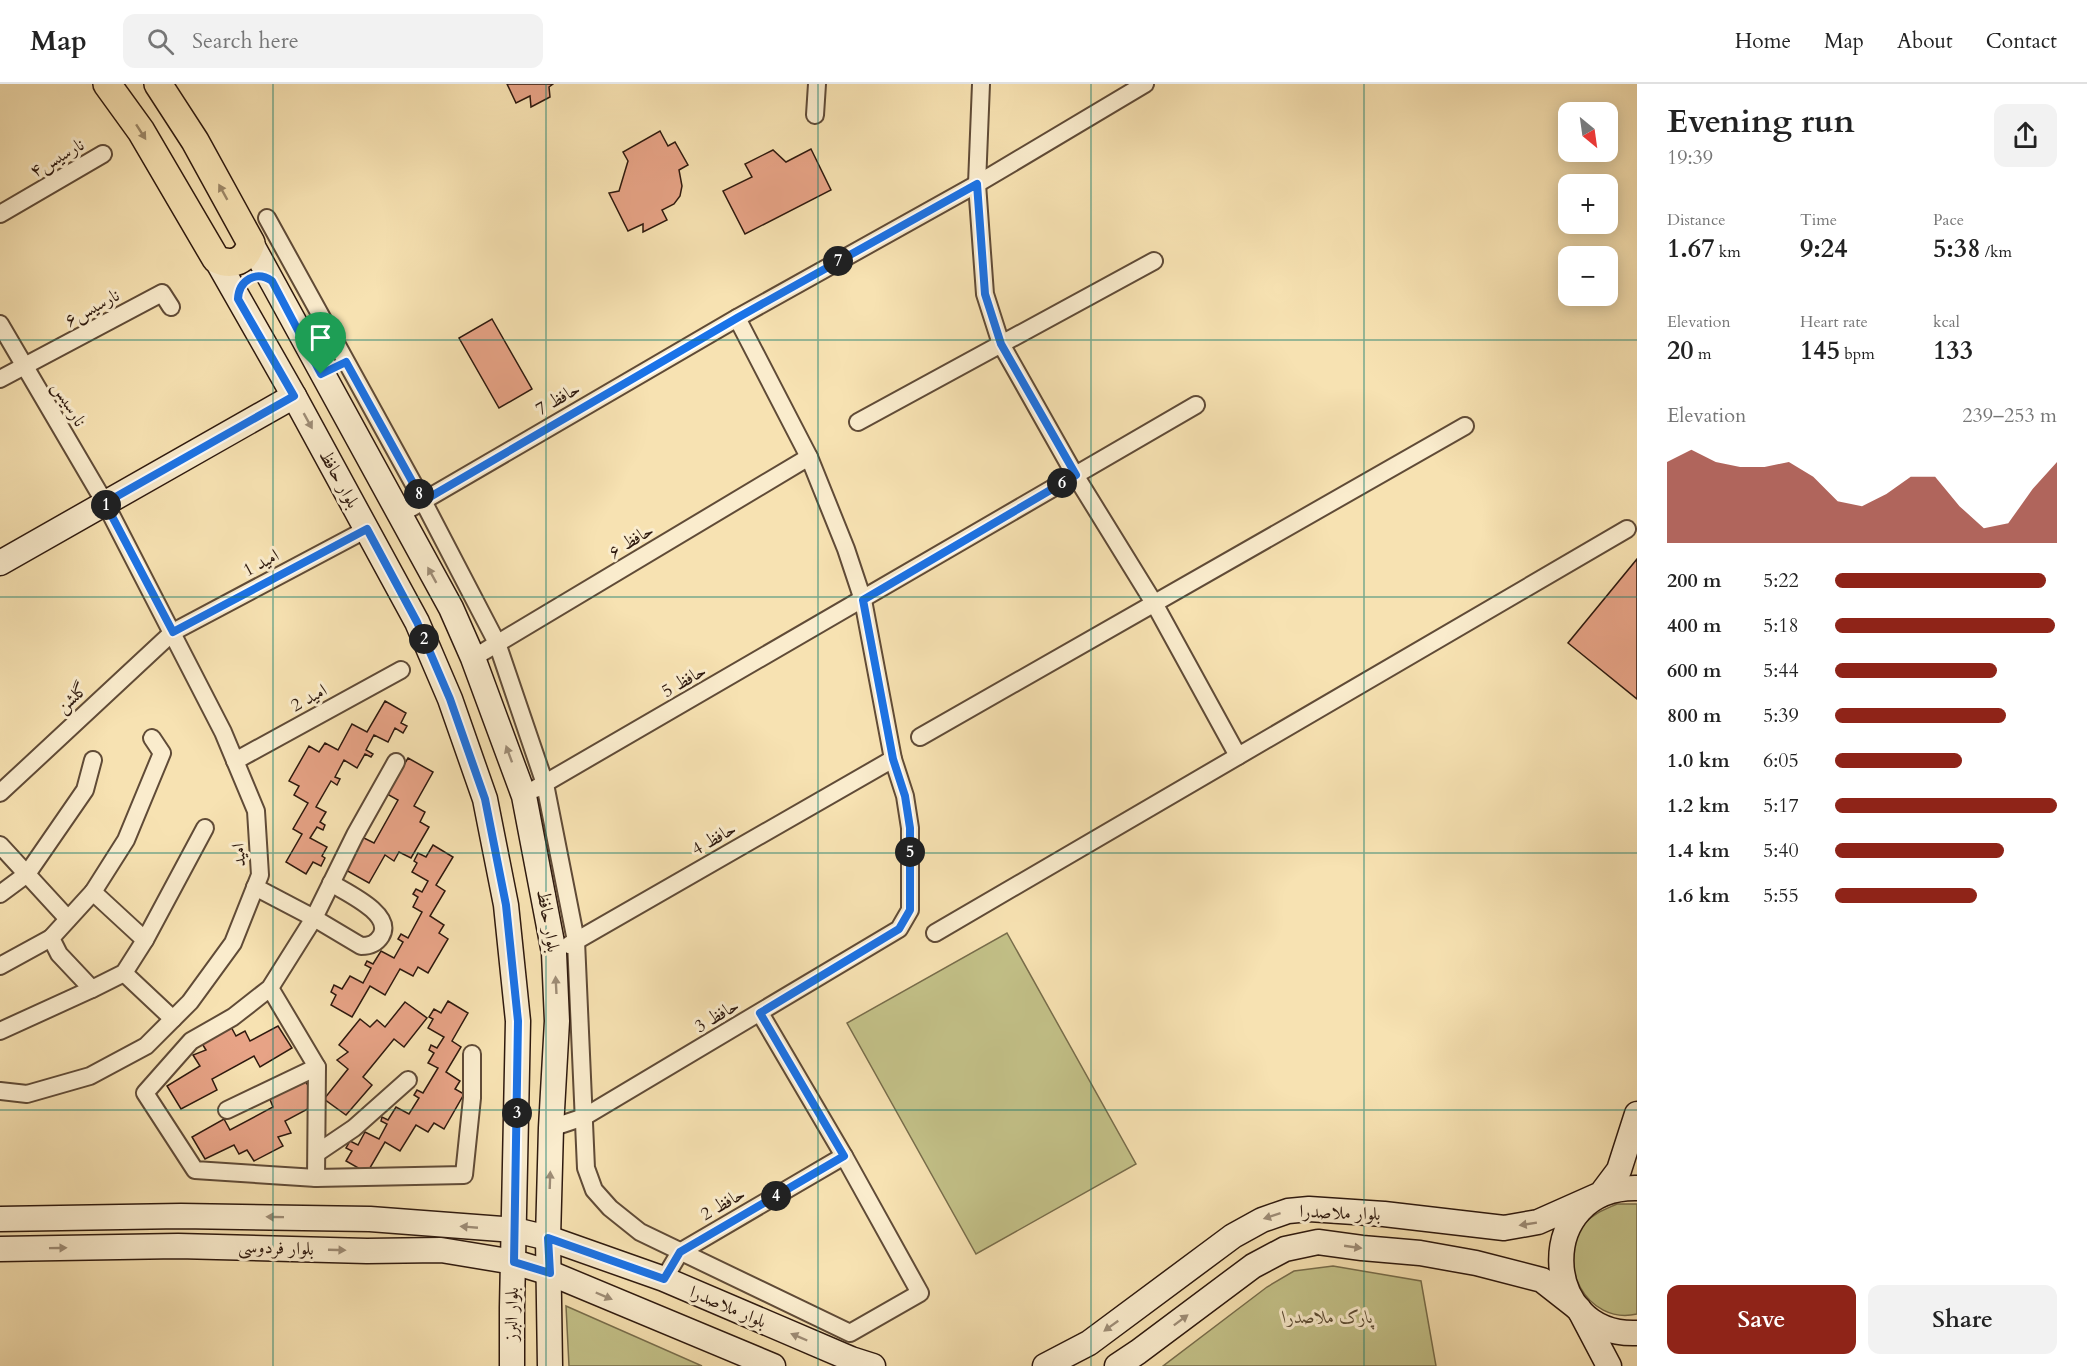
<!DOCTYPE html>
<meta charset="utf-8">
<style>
:root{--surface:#fff;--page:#f2f2f2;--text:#222;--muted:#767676;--line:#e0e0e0;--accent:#8f2418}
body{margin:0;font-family:Cardo,Amiri,serif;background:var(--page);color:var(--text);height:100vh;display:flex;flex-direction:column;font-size:22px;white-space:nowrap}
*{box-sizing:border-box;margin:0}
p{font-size:20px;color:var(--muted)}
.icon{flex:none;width:33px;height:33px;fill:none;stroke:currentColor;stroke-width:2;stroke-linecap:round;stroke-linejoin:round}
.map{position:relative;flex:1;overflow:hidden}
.drawer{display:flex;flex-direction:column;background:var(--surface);width:450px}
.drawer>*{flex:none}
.needle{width:39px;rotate:151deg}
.controls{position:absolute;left:1558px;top:18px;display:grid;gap:12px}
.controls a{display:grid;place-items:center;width:60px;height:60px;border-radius:12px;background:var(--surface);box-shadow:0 3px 15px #0003;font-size:30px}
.pin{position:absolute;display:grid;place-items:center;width:51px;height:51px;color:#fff;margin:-62px -26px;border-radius:50% 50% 50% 0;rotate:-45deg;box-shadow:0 0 6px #0007}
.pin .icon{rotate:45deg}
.km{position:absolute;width:30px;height:30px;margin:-15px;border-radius:50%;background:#222;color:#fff;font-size:16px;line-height:30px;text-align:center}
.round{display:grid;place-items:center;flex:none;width:63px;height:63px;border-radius:12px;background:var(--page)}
.head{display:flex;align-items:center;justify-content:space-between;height:102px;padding:0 30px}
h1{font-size:33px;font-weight:800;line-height:45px}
.metrics{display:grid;grid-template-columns:repeat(3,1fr);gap:9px;height:102px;padding:6px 30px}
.metrics div{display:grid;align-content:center}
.metrics b{font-size:26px;font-weight:800}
.metrics small{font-size:16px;font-weight:400}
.metrics p{font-size:16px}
.chart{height:168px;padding:12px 30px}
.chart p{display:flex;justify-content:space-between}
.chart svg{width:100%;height:108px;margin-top:6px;fill:var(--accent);opacity:.7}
.button{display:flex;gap:12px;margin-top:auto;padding:12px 30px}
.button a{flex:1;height:69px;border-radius:12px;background:var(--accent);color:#fff;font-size:24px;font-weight:800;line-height:69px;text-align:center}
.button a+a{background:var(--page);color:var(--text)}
ul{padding:0 30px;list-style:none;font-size:20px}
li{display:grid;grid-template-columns:96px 72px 1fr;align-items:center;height:45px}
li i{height:15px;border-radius:8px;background:var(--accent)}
header{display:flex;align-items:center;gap:36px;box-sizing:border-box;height:84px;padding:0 30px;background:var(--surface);border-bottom:2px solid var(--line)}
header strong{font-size:28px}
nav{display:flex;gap:33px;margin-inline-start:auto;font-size:21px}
.search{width:420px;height:54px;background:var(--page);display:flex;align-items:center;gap:15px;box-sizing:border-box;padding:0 21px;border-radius:12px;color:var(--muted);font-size:22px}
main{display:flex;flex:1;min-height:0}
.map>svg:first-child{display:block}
</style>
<header>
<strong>Map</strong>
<div class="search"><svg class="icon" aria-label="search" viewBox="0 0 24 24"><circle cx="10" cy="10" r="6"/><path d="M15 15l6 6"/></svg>Search here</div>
<nav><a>Home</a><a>Map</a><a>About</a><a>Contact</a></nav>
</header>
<main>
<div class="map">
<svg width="1637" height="1282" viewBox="0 0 1637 1282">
<rect width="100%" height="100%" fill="#f7e2b2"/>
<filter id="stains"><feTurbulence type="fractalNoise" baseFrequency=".00333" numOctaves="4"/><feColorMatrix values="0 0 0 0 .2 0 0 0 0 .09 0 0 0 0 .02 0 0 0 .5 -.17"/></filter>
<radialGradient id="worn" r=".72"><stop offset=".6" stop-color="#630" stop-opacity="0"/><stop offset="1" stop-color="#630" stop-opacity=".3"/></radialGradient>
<g fill="#c3c188" stroke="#786d4b" stroke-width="1.5">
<polygon points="1007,849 1136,1080 976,1170 847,939"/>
<path d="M1617,1120H1637V1230C1587,1242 1553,1177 1585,1139C1594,1129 1606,1125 1617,1120Z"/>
<polygon points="1333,1182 1421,1197 1436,1282 1163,1282 1267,1203 1294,1187"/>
<polygon points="566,1222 702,1282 569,1282"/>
</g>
<g fill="#e7a386" stroke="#2e190e" stroke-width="1.5">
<polygon points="507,0 553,0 549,3 550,13 531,23 530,12 516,19"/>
<polygon points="660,47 668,62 675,58 688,81 679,86 682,102 680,112 674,120 662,126 667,136 643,148 643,140 628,147 609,109 619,107 628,77 623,68"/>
<polygon points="811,65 831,106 745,150 723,107 752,93 745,80 773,66 786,78"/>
<polygon points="492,235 532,305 499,324 459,254"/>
<polygon points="1637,475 1637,615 1568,559"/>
<polygon points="385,617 406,629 401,639 407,642 403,649 395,644 388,658 374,651 366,666 373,670 371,673 365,670 357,684 344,676 335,693 340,695 337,701 331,697 316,723 326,728 320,738 325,741 323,746 317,743 310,754 327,763 322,772 325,774 321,782 313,778 306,790 286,778 302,750 293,745 308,719 294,711 299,702 289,697 309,662 319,668 325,659 338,666 352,640 367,648"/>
<polygon points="408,674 433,688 414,722 425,728 420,738 429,743 411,774 399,768 394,777 385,771 369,799 344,785 362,753 374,759 398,716 387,710"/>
<polygon points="433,761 453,773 436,801 445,807 430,832 444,841 439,849 448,855 428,889 418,883 413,892 400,885 385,911 370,902 352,933 331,921 336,911 331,908 334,901 342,905 350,892 363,899 371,884 365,881 367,877 373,880 381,867 394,874 403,858 398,855 401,850 408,854 422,828 413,823 418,813 413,810 416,805 422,808 428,797 412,788 417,779 414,777 418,769 426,773"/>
<polygon points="448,917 468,929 452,957 461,963 446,988 460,997 455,1005 464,1010 444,1045 434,1039 428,1048 416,1041 400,1067 385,1058 367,1089 346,1077 352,1067 346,1064 350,1057 358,1061 365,1048 379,1055 387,1040 381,1037 382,1033 388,1036 396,1023 409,1030 419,1014 414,1011 417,1006 423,1009 438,984 428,979 434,969 429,966 431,961 437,964 444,953 428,944 433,935 429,933 434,925 441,929"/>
<polygon points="405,918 427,934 404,963 394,955 363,993 372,1001 346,1031 324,1015 348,985 337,976 348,968 339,961 360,935 370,943 377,936 385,943"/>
<polygon points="230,941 236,952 245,947 250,957 278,942 292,964 260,983 254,972 212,995 217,1006 181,1025 167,1002 200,982 193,971 206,966 201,958"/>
<polygon points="304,995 319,1019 285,1037 291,1049 278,1053 283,1062 254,1077 247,1066 239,1070 234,1061 205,1075 192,1053 224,1035 230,1046 273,1023 269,1013"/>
</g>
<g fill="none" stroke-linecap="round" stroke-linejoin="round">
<defs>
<g id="street">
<polyline points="981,0 977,100 985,210 1001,260 1075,391 1154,519 1238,672"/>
<polyline points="815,31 817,0"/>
<polyline points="0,130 103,70"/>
<polyline points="267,134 423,417 497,559 545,700 576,857 586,1084 594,1106 610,1124 640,1148 850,1249 920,1209 844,1072 760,929"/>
<polyline points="0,240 105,419 223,648 256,727 260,791 233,859 190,918 146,962 90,992 27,1010 0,1007"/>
<polyline points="0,295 162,209 171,223"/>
<polyline points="858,338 1154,177"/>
<polyline points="399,431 737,234 977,100 1145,0"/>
<polyline points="473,574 809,373"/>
<polyline points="920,653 1465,342"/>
<polyline points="235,677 401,586"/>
<polyline points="535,705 1196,321"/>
<polyline points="0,709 173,548 367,445"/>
<polyline points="0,761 68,835"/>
<path d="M255,803L314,834L361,862C370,862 376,860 381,852C394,830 347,809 331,799"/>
<polygon points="93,808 145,856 124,889 92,905 59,870 51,854"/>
<polyline points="93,808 126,756 162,669 152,654"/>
<polyline points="0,810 27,790 85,706 93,676"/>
<polyline points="935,849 1627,445"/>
<polyline points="145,856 205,744"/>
<polyline points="569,861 893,675"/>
<polyline points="0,882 51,854"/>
<polyline points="124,889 173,935"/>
<polyline points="270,904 317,983 316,1094 195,1086 145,1009 191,957 233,933 270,904 314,834 355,751 396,678"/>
<polyline points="0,947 92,905"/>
<polyline points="227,1026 317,983"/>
<polyline points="551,1044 584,1033 899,845 910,826 910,744 905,712 893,675 863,516 846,465 809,373 737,234"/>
<polyline points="317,1069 354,1044 408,996"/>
<polyline points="316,1094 464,1091 472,1014 472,970"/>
<polyline points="664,1195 680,1168 844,1072"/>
</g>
<g id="secondary">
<polyline points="251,159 451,524 473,574 524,712 554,869 557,937 551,1044 548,1154 550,1282"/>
<polyline points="216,175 294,312 417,538 450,615 485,715 506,821 518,937 512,1224 512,1282"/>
<polyline points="0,479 294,312"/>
<path d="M1637,1104C1534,1102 1538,1253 1637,1249"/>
<polyline points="0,1135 181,1132 370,1135 515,1146 548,1154 664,1195 851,1275 873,1282"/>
<polyline points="0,1165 178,1162 367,1167 441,1166 514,1178 550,1189 773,1282"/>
<polyline points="1045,1282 1089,1259 1233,1152 1262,1136 1288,1127 1309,1125 1384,1130 1504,1144 1538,1138 1601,1110 1619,1086 1637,1030"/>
<polyline points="1117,1282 1138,1268 1253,1182 1285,1165 1318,1158 1362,1164 1420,1169 1476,1179 1542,1196 1579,1225 1609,1282"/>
</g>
<path id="primary" d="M107,0L141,47L216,175C233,183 246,177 251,159L195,57L158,0"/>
</defs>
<use href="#street" stroke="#604b37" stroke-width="20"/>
<use href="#secondary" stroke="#2e190e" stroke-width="27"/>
<use href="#primary" stroke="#2e190e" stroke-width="30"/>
<use href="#street" stroke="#faeccd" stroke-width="16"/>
<use href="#secondary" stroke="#faeccd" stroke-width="24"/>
<use href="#primary" stroke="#f7e2b2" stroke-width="27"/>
</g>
<defs><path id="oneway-solid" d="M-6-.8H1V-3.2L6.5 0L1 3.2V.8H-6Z" transform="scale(1.5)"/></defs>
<g fill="#9d8868">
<use href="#oneway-solid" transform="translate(141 48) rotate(57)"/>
<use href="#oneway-solid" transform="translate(223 108) rotate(-119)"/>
</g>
<g fill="#9e8d77">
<use href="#oneway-solid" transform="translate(308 337) rotate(61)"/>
<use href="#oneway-solid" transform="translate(432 491) rotate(-119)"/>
<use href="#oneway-solid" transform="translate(509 670) rotate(-110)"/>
<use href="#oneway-solid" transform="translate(556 901) rotate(-93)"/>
<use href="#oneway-solid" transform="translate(550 1096) rotate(-88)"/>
<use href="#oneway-solid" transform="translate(1272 1132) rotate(162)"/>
<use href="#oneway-solid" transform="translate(275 1133) rotate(-179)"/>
<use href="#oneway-solid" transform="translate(1528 1140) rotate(171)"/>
<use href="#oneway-solid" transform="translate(469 1143) rotate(-175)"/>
<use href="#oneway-solid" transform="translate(1353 1163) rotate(8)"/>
<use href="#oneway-solid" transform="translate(58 1164) rotate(-1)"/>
<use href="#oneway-solid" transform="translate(337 1166) rotate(2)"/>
<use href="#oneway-solid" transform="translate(604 1212) rotate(23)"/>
<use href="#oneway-solid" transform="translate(1181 1236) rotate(-37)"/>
<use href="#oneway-solid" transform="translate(1111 1242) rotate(144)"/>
<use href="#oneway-solid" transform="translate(799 1253) rotate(-157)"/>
</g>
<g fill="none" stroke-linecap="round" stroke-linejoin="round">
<defs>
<path id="route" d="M977,100L985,210L1001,260L1076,391L863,516L893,675L905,712L910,744V826L899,845L760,929L844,1072L680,1168L664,1195L548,1154L550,1189L514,1178L518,937L506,821L485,715L450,615L417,538L367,445L173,548L105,419L294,312L238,215C239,196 256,186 272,197L321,290L346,278L423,417L737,234Z"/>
</defs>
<use href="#route" stroke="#fff" stroke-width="12"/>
<use href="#route" stroke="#1a73e8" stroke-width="8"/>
</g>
<path fill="none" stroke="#0f766e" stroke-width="1.5" stroke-opacity="0.55" d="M273,0V1282M546,0V1282M818,0V1282M1091,0V1282M1364,0V1282M0,256H1637M0,513H1637M0,769H1637M0,1026H1637"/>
<g text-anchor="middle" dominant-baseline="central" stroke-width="6" stroke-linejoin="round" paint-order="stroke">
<g font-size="18" fill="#2e190e" stroke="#faeccd">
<text transform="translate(57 74) rotate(-30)">نارسیس۴</text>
<text transform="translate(92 224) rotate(-28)">نارسیس۶</text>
<text transform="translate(558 315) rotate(-30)">حافظ 7</text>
<text transform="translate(69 320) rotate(60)">نارسیس</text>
<text transform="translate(339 395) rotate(61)">بلوار حافظ</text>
<text transform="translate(631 457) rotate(-31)">حافظ ۶</text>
<text transform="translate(261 479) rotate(-28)">امید 1</text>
<text transform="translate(684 597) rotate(-30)">حافظ 5</text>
<text transform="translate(72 614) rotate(-43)">گلشن</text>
<text transform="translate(309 614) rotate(-29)">امید 2</text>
<text transform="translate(714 755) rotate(-30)">حافظ 4</text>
<text transform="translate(239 771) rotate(-94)">امید</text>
<text transform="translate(548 837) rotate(80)">بلوار حافظ</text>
<text transform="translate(717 932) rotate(-31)">حافظ 3</text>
<text transform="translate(723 1120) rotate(-30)">حافظ 2</text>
<text transform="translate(1340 1129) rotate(2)">بلوار ملاصدرا</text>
<text transform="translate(276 1164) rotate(2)">بلوار فردوسی</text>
<text transform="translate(728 1223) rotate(23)">بلوار ملاصدرا</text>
<text transform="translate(512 1230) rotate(-89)">بلوار البرز</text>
</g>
<g font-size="18" font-style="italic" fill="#5b4b33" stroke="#faeccd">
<text x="1328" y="1233">پارک ملاصدرا</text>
</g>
</g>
<rect width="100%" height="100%" filter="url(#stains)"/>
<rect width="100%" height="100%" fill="url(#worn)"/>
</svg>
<div class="controls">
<a><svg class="needle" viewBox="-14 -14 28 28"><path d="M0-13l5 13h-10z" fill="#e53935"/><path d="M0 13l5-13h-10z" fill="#767676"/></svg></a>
<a>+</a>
<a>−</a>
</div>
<div class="pin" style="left:321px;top:290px;background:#1e9e55"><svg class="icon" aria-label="arrive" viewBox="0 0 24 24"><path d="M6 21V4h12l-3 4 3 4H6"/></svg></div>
<b class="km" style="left:106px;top:421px">1</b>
<b class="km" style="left:424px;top:555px">2</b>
<b class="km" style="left:517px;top:1029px">3</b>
<b class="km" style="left:776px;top:1112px">4</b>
<b class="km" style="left:910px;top:768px">5</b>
<b class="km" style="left:1062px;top:399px">6</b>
<b class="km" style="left:838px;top:177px">7</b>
<b class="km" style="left:419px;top:410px">8</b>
</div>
<section class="drawer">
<div class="head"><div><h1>Evening run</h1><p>19:39</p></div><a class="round"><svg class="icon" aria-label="share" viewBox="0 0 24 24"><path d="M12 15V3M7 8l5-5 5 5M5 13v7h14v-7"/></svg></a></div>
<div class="metrics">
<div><p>Distance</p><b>1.67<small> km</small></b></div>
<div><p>Time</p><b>9:24</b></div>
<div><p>Pace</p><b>5:38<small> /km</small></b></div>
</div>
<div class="metrics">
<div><p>Elevation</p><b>20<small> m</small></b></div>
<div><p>Heart rate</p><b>145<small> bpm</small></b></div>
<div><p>kcal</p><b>133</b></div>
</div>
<div class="chart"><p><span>Elevation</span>239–253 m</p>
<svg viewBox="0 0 160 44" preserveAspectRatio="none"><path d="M0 44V11L10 6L20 11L30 13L40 13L50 11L60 17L70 27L80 29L90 24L100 17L110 17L120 29L130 38L140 36L150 22L160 11V44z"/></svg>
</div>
<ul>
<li><b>200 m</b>5:22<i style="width:95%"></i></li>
<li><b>400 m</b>5:18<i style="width:99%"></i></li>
<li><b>600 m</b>5:44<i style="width:73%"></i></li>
<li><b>800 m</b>5:39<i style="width:77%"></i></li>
<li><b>1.0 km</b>6:05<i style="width:57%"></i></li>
<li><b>1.2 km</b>5:17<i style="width:100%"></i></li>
<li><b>1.4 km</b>5:40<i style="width:76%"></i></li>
<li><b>1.6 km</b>5:55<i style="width:64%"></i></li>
</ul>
<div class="button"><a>Save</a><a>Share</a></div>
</section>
</main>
